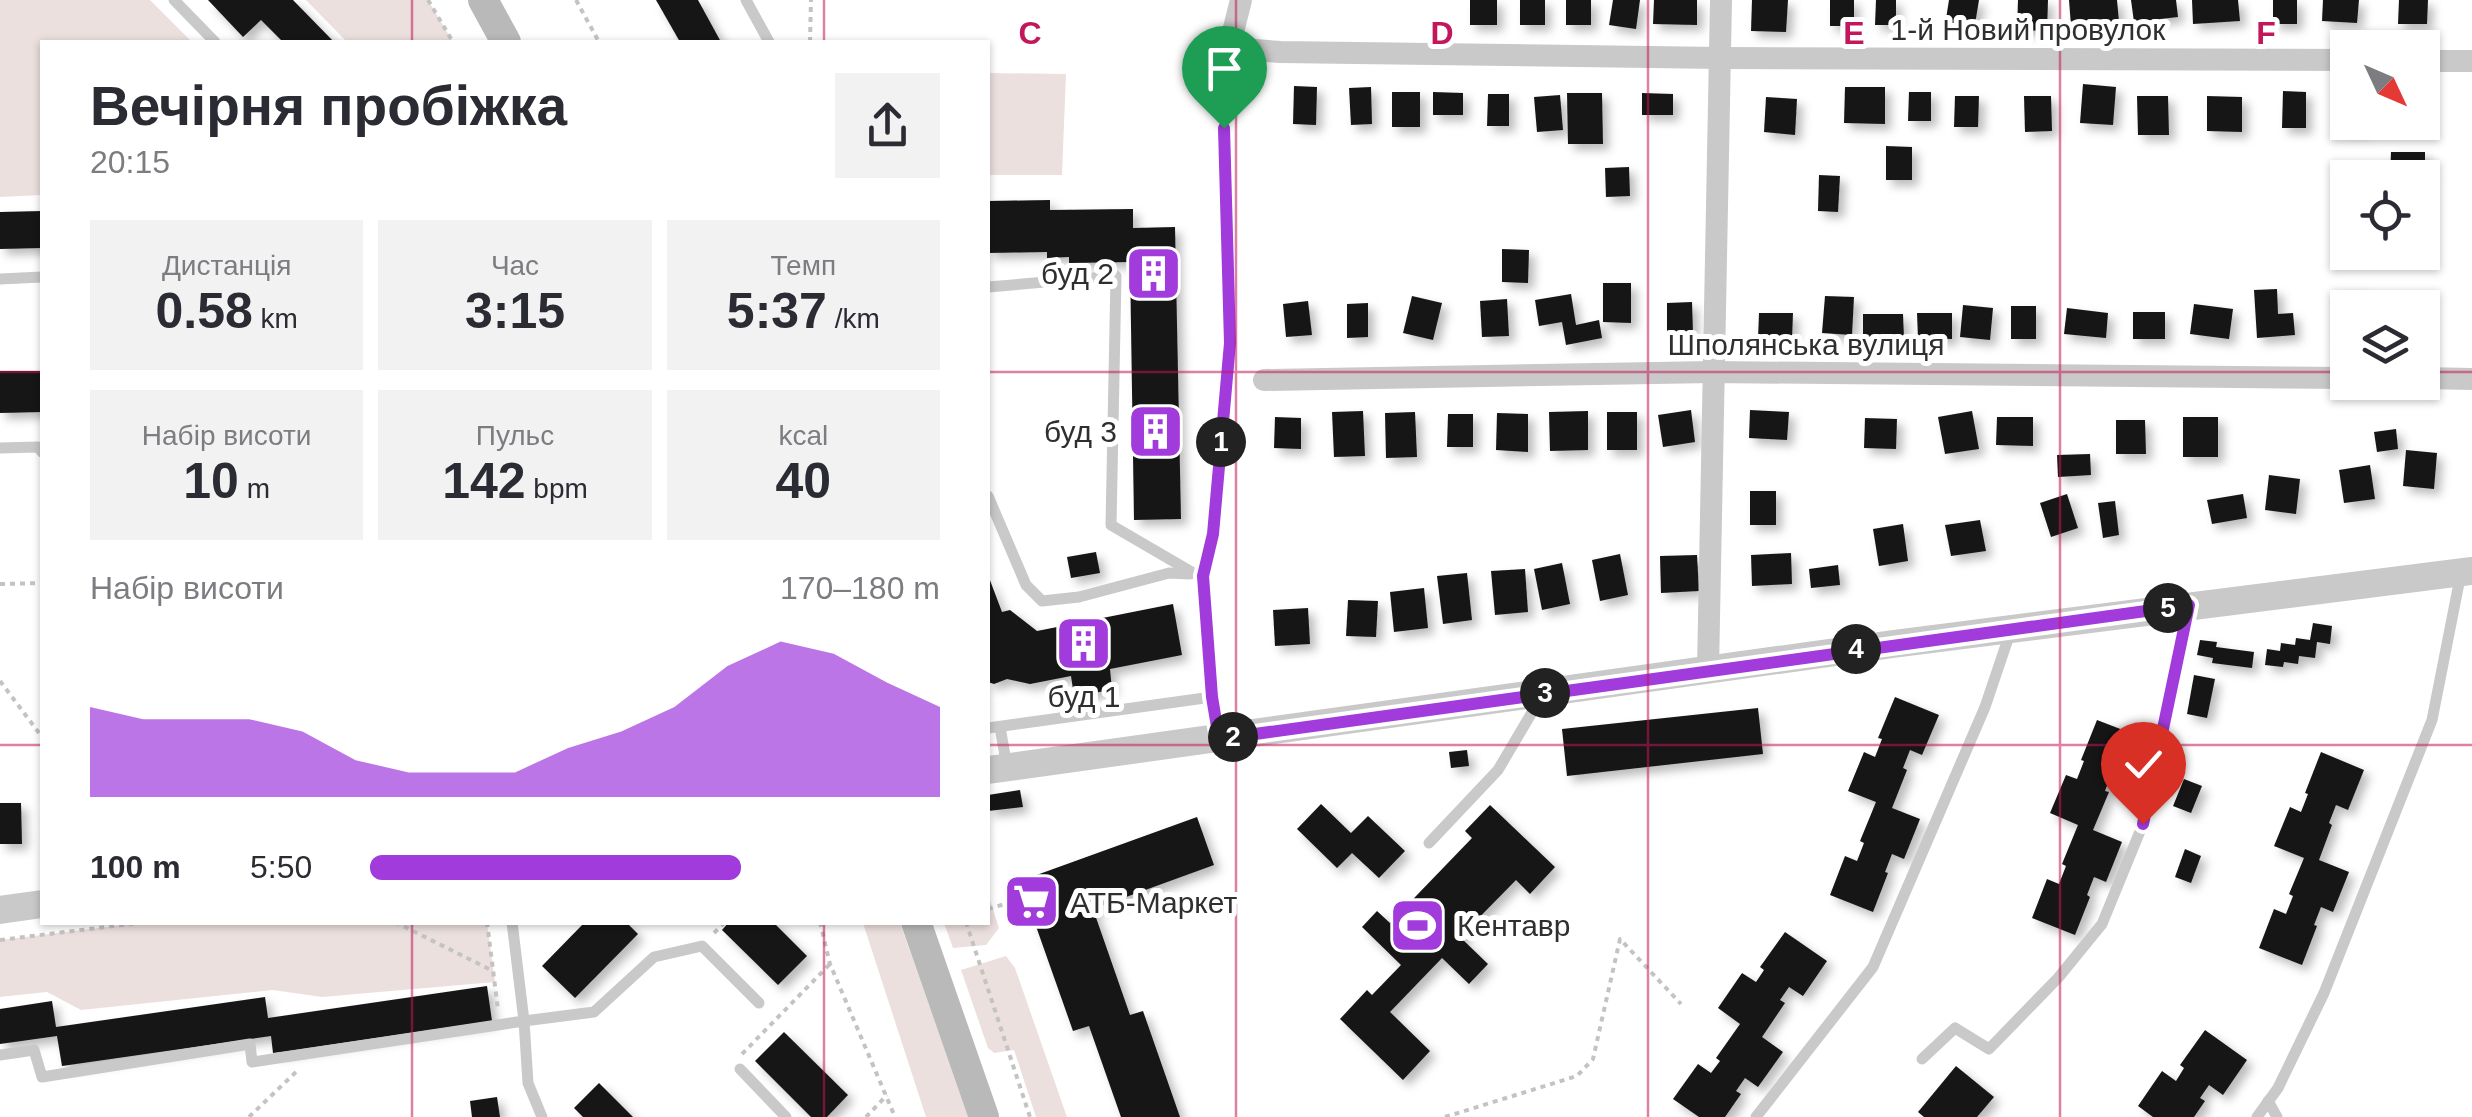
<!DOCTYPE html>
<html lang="uk">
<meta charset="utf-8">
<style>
:root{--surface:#fff;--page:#f2f2f3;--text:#2b2b33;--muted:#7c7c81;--accent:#a13bdc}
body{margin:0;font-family:Arial,sans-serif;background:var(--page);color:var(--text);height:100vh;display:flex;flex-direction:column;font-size:38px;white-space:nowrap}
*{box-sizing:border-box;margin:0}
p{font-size:32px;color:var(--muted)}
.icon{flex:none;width:55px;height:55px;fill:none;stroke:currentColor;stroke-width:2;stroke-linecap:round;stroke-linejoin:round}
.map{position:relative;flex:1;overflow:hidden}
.panel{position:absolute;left:40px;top:40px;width:950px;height:885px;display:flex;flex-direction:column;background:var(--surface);border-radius:0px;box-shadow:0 2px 8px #0004}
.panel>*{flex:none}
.needle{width:65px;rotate:134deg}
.controls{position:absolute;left:2330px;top:30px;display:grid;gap:20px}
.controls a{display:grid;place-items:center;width:110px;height:110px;border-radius:0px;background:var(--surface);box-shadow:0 2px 8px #0004;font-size:50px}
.pin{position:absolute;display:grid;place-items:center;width:85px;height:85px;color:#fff;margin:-102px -42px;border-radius:50% 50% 50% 0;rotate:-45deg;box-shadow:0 0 10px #0007}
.pin .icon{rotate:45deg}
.km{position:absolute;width:50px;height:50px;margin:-25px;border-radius:50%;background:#222;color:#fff;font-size:28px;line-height:50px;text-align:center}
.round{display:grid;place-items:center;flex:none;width:105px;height:105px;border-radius:0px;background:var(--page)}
.summary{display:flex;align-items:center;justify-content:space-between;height:170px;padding:0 50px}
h1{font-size:55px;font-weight:600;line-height:75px}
.metrics{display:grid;grid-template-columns:repeat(3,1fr);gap:15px;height:170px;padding:10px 50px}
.metrics div{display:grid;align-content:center;border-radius:0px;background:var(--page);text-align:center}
.metrics b{font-size:50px;font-weight:600}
.metrics small{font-size:28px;font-weight:400}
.metrics p{font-size:28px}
.chart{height:280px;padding:20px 50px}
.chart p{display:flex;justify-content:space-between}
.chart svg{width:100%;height:180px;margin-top:10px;fill:var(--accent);opacity:.7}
ul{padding:0 50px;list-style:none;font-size:32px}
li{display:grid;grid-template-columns:160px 120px 1fr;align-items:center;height:75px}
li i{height:25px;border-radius:12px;background:var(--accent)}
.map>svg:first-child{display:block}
</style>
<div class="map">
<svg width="2472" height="1117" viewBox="0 0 2472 1117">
<defs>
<filter id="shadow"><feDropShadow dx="6" dy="6" stdDeviation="5" flood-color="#0004"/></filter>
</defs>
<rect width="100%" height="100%" fill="#fff"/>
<g fill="#ece0de">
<polygon points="0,0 150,0 192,42 42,42 42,195 0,197"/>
<polygon points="306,0 428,0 453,42 347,42"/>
<polygon points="988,73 1066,74 1062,175 988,175"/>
<polygon points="988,894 999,928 986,945 953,948 944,923 988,922"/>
<polygon points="147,922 487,923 495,982 322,997 273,990 81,1010 47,992 0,997 0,940"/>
<polygon points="863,923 900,923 969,1117 926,1117"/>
<polygon points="1006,956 1015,968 1067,1117 1036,1117 1014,1050 994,1053 988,1048 961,970"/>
</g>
<g fill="#161616" filter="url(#shadow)">
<polygon points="208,0 293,0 334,42 283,42 261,20 243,37"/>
<polygon points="656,0 698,0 721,42 680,42"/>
<rect x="1470" y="0" width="27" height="25"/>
<rect x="1520" y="0" width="25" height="25"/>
<rect x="1566" y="0" width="25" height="25"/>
<polygon points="1613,0 1640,0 1636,29 1609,25"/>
<polygon points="1654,0 1697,0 1697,25 1653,24"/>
<polygon points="1752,0 1788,0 1786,32 1751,31"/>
<rect x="1830" y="0" width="24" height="26"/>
<polygon points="1876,0 1896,0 1896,25 1875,25"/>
<polygon points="1949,0 1979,0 1974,30 1945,25"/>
<polygon points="2018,0 2048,0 2047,31 2017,30"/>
<polygon points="2069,0 2117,0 2119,22 2071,26"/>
<polygon points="2131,0 2176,0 2178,17 2134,22"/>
<polygon points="2192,0 2238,0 2240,21 2193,24"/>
<rect x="2273" y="0" width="24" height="24"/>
<polygon points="2323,0 2359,0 2357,23 2322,21"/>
<polygon points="2399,0 2428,0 2427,24 2398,24"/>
<polygon points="2083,84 2116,87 2113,125 2080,123"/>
<polygon points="1294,86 1317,87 1316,125 1293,124"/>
<polygon points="1371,87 1372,124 1351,125 1349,88"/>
<polygon points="1845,87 1885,87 1885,124 1844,123"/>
<polygon points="2283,91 2306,92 2306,128 2282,128"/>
<rect x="1392" y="92" width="28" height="35"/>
<polygon points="1433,92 1463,93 1463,115 1433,115"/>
<polygon points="1909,92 1931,92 1931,121 1908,121"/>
<polygon points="1567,93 1602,93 1603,144 1568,144"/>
<polygon points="1642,93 1673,94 1673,115 1642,115"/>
<polygon points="1488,94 1509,94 1509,126 1487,126"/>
<polygon points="1560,95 1563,130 1537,132 1534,97"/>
<polygon points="1955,96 1979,96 1978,127 1954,127"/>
<polygon points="2024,96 2051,96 2052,131 2025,132"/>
<polygon points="2137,96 2168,96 2169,135 2138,135"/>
<polygon points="2207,96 2242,97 2242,132 2207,131"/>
<polygon points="2337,96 2348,96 2348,122 2365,122 2365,129 2337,129"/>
<polygon points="1766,97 1797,99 1795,135 1764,132"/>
<polygon points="1886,146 1912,147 1912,180 1886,180"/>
<polygon points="2391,152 2425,152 2425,178 2390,178"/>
<polygon points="1629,167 1630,196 1606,197 1605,168"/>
<polygon points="1819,175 1840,176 1838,212 1818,211"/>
<polygon points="1050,200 1050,210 1133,209 1133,228 1175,227 1181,519 1134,520 1130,262 1069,263 1069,257 1047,258 1047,252 988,253 988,201"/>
<polygon points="42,211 42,248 0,249 0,212"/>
<polygon points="1502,249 1529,250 1528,283 1502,282"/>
<polygon points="1603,283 1631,283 1631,323 1603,322"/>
<polygon points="2277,289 2278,314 2293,313 2295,335 2257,338 2254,290"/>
<polygon points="2332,290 2364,290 2364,308 2348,308 2348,330 2332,330"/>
<polygon points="1571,294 1576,325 1599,320 1602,338 1566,345 1562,322 1539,326 1535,300"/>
<polygon points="1412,296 1442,303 1433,340 1403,333"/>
<polygon points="1825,296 1854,297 1852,335 1822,333"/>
<polygon points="1507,299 1509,336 1482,337 1480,301"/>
<polygon points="1308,301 1312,335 1286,337 1283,304"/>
<polygon points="1692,302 1693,334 1667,335 1667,303"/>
<polygon points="1368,303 1368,337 1347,338 1347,304"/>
<polygon points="2194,304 2233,309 2229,339 2190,334"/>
<polygon points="1963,305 1993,308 1990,340 1960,337"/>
<rect x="2011" y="306" width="25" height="33"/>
<polygon points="2067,308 2108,313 2106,338 2064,334"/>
<rect x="2133" y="312" width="32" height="27"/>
<polygon points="1759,313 1793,313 1792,339 1758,339"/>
<polygon points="1917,313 1952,313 1952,339 1918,339"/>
<polygon points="1863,314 1903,314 1904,339 1863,339"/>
<polygon points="0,371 42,371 42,412 0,413"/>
<polygon points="1691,410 1695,442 1663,447 1658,415"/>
<polygon points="1750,410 1789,412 1787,440 1749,438"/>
<polygon points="1363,411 1365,456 1334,457 1332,412"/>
<polygon points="1588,411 1588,450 1550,451 1549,412"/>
<polygon points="1972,411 1979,449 1945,454 1938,417"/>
<polygon points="1415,412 1417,457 1386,458 1385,413"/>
<rect x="1607" y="412" width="30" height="38"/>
<polygon points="1497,413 1528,414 1528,452 1496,450"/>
<polygon points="1448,414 1473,414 1473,447 1447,447"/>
<polygon points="1275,417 1301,418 1301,449 1274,448"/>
<polygon points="1997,417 2033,417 2033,446 1996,445"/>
<rect x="2183" y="417" width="35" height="40"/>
<polygon points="1865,418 1897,419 1896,449 1864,448"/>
<polygon points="2116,420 2145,420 2146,454 2116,454"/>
<polygon points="2396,429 2398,449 2377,452 2374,432"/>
<polygon points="2406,450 2437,453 2434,489 2403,486"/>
<polygon points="2090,454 2091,475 2058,477 2057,455"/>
<polygon points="2370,465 2375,499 2344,503 2339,470"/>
<polygon points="2269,475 2300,479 2296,514 2265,510"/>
<rect x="1750" y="491" width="26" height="34"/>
<polygon points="2067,494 2078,528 2051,537 2040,503"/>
<polygon points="2243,494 2247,518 2212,524 2207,500"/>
<polygon points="2115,501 2119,535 2103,538 2098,503"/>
<polygon points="1980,520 1986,551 1951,556 1945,525"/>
<polygon points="1903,524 1908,561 1879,566 1873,529"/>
<polygon points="1096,552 1100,573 1071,578 1067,557"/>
<polygon points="1791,553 1792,584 1752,586 1751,555"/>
<polygon points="1620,554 1628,595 1600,601 1592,560"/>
<polygon points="1697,555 1699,591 1661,593 1660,556"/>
<polygon points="1562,563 1570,604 1542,610 1534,569"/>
<polygon points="1838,565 1840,585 1811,588 1809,569"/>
<polygon points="1525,569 1528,612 1495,615 1491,571"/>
<polygon points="1467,573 1472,620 1443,624 1437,576"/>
<polygon points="988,575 1002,612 1010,610 1037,631 1173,604 1182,655 1110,669 1112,690 1074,696 1071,676 1030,684 1007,679 994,684 988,682"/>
<polygon points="1424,588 1428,628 1394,632 1390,592"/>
<polygon points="1348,600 1378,601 1376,637 1346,636"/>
<polygon points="1308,608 1310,644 1275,646 1273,610"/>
<polygon points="2313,623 2332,626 2330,644 2317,642 2315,658 2299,656 2298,664 2284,662 2283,667 2265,665 2267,649 2280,651 2281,643 2295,645 2296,638 2310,640"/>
<polygon points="2200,640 2217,642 2216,647 2254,652 2252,668 2212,663 2213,658 2197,655"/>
<polygon points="2194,675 2215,679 2207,718 2187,714"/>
<polygon points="1895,697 1939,715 1922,755 1910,750 1903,768 1907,770 1892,808 1920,819 1904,859 1892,854 1885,872 1888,873 1873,912 1830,895 1845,856 1857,861 1864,843 1860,841 1876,802 1848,791 1864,752 1875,757 1882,739 1878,738"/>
<polygon points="1758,708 1763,754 1567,776 1562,729"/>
<polygon points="2097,720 2141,737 2124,777 2112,772 2105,791 2109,792 2093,830 2122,842 2106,882 2094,877 2087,895 2090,897 2075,935 2032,918 2047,879 2059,884 2066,866 2062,864 2078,825 2050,813 2066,775 2077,779 2084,761 2081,760"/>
<polygon points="1467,750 1469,766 1451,768 1449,752"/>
<polygon points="2321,752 2364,770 2348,810 2336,805 2329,823 2332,825 2319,860 2349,872 2333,912 2321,907 2314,925 2317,926 2302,965 2259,948 2274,909 2286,914 2293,896 2289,894 2304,858 2274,846 2290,807 2301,812 2308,794 2305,793"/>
<polygon points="2184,779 2202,786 2191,813 2173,806"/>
<polygon points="1020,790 1023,807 988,811 988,795"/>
<polygon points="0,803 21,803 22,844 0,844"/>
<polygon points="1321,804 1351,833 1368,816 1405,851 1379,878 1352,853 1337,868 1297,829"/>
<polygon points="1490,805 1555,867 1530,894 1516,880 1460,937 1488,964 1469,984 1442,958 1390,1012 1430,1051 1403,1080 1340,1019 1367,990 1372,995 1401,965 1362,927 1377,911 1390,923 1472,838 1465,831"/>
<polygon points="1197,817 1214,865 1093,909 1130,1015 1143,1011 1180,1117 1121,1117 1089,1026 1073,1031 1020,881"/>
<polygon points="2185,849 2201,856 2191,883 2175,877"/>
<polygon points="585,922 626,922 638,934 575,998 542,966"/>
<polygon points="729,922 773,922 807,956 778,985 722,930"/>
<polygon points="1785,932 1827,961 1803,996 1789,987 1780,1000 1785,1003 1762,1037 1783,1052 1758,1087 1745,1078 1736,1091 1741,1094 1725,1117 1699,1117 1673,1099 1698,1064 1711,1073 1720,1061 1716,1058 1740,1024 1718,1008 1742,973 1756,982 1764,970 1760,967"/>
<polygon points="487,986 492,1021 273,1053 271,1036 62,1066 57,1036 0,1044 0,1009 52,1001 56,1027 265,997 268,1018"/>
<polygon points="2205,1030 2247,1060 2223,1095 2209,1085 2200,1098 2205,1101 2194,1117 2153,1117 2138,1106 2162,1071 2176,1081 2184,1068 2180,1065"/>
<polygon points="784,1032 848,1095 827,1117 811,1117 755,1061"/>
<polygon points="1956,1066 1994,1097 1977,1117 1924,1117 1918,1112"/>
<polygon points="599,1083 633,1117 583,1117 574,1108"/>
<polygon points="497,1097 500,1117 472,1117 470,1101"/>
</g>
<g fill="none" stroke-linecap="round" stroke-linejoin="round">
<g stroke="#c3c3c3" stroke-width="4" stroke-dasharray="5 5" stroke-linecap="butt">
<polyline points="428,0 453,42"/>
<polyline points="576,0 599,42"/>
<polyline points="810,42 811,0"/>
<polyline points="0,584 42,583"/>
<polyline points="0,681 42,737"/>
<polyline points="988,909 1005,904"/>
<polyline points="395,922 493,971"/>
<polyline points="487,922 498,1010"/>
<polyline points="820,922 830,964 895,1117"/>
<polyline points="966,922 1030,1117"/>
<polyline points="714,933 725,922"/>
<polyline points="0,940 147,922"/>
<polyline points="742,1054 830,964"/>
<polyline points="249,1117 296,1072"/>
<polyline points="866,1117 887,1095"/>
<polyline points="1445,1117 1577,1076 1593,1059 1620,939 1681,1004"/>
</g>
<g stroke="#c9c9c9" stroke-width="11">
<polyline points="174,0 215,42"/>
<polyline points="746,0 769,42"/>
<polyline points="0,279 42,277"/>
<polyline points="988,287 1116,276 1111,525 1195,574"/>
<polyline points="0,448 38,447 42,452"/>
<polyline points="988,496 1026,585 1042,601 1079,597 1169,573 1190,574"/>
<polyline points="1000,727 1007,767"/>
<polyline points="988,728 1212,697"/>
<polyline points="1219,736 1212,697 1203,576 1213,534 1229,343 1224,86 1229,48"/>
<polyline points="1429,843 1498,770 1541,697"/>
<polyline points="0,1055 34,1050 42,1077 250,1044 252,1062 524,1021 512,922"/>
<polyline points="1922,1059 1955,1028 1989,1049 2058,978 2102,924 2143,824 2188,609"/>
<polyline points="740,1069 786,1117"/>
<polyline points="2268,1101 2277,1117"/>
<polyline points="542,1117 528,1083 524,1021 594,1012 654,957 702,946 759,1003"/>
<polyline points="1756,1117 1873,967 1985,707 2010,633"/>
<polyline points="2257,1117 2278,1088 2324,993 2432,720 2461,573"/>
</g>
<g stroke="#c9c9c9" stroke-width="22">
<polyline points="1241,0 1229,48 1280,52 1721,58 2348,60"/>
<polyline points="2422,61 2472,61"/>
<polyline points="2422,378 2472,379"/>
<polyline points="1264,380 1713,372 2348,378"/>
<polyline points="1708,670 1721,0"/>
</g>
<g stroke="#c9c9c9" stroke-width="28">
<polyline points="988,770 1893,644 2472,571"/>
<polyline points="0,910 42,904"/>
</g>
<g stroke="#b9b9b9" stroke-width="30">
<polyline points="483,0 506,42"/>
<polyline points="916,922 984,1117"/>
</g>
</g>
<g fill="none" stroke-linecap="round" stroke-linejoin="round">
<defs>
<polyline id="route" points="1224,128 1230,343 1213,534 1203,576 1212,697 1219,739 2189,605 2143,824"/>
</defs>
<use href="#route" stroke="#fff" stroke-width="20"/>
<use href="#route" stroke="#a13bdc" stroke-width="12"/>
</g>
<path fill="none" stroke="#c2185b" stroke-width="2.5" stroke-opacity="0.55" d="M412,0V42M824,0V42M1236,0V1117M1648,0V1117M2060,0V1117M0,372H42M988,372H2348M2422,372H2472M0,745H42M988,745H2472M412,922V1117M824,922V1117"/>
<defs>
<symbol id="building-square" viewBox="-11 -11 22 22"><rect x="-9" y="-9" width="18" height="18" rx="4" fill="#a13bdc" stroke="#fff"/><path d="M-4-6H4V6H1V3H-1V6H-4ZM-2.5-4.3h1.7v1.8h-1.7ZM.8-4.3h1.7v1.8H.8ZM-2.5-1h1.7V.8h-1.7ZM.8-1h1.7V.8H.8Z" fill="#fff"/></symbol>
<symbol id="supermarket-square" viewBox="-11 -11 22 22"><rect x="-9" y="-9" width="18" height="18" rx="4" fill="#a13bdc" stroke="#fff"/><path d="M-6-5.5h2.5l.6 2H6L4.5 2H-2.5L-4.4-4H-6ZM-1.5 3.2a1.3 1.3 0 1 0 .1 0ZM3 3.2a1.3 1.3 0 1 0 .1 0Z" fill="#fff"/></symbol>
<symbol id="stadium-square" viewBox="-11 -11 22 22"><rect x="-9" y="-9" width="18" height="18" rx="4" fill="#a13bdc" stroke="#fff"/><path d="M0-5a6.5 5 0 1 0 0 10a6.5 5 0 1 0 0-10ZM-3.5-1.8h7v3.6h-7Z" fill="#fff"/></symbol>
</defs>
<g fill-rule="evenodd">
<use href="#building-square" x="1122" y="242" width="63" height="63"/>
<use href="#building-square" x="1124" y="400" width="63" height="63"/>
<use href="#building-square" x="1052" y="612" width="63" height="63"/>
<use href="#supermarket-square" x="1000" y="870" width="63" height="63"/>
<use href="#stadium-square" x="1386" y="894" width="63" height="63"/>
</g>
<g text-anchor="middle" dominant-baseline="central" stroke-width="10" stroke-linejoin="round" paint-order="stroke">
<g font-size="30" fill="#2f2f2f" stroke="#fff">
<text x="2028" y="29">1-й Новий провулок</text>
<text x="1806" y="344">Шполянська вулиця</text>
</g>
<g font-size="30" fill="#2f2f2f" stroke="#fff" text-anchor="end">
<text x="1114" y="273">буд 2</text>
<text x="1117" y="431">буд 3</text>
<text x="1084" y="696" text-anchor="middle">буд 1</text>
<text x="1070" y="902" text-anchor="start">АТБ-Маркет</text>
<text x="1457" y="925" text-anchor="start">Кентавр</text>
</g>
</g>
<g font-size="32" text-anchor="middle" font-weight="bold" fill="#c2185b" stroke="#fff" stroke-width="10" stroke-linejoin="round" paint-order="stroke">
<text x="1030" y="44">C</text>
<text x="1442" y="44">D</text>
<text x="1854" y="44">E</text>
<text x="2266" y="44">F</text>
</g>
</svg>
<div class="controls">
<a><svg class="needle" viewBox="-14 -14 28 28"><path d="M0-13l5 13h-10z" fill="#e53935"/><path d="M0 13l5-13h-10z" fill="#7c7c81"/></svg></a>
<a><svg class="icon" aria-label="locate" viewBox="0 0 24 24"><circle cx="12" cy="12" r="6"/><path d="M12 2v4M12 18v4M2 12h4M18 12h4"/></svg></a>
<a><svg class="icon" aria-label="layers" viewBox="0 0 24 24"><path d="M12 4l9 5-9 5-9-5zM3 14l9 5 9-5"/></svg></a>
</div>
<div class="pin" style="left:1224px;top:128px;background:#1e9e55"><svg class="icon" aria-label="arrive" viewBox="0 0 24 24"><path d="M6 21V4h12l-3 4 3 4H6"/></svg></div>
<div class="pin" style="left:2143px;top:824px;background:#d93025"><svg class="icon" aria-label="check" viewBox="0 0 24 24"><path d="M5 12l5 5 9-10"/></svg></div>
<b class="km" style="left:1221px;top:442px">1</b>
<b class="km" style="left:1233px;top:737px">2</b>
<b class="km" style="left:1545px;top:693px">3</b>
<b class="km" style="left:1856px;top:649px">4</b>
<b class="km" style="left:2168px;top:608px">5</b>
<section class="panel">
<div class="summary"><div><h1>Вечірня пробіжка</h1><p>20:15</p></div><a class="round"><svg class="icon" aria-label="share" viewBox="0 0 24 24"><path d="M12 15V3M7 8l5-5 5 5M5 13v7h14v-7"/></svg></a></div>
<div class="metrics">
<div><p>Дистанція</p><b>0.58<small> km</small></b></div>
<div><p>Час</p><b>3:15</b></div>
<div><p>Темп</p><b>5:37<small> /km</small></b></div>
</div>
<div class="metrics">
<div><p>Набір висоти</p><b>10<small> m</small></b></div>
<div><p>Пульс</p><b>142<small> bpm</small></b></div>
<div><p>kcal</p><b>40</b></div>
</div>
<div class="chart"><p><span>Набір висоти</span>170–180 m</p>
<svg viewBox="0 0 160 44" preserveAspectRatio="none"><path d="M0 44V22L10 25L20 25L30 25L40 28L50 35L60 38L70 38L80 38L90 32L100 28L110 22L120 12L130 6L140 9L150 16L160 22V44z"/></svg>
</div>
<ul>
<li><b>100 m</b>5:50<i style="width:65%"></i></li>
</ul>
</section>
</div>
